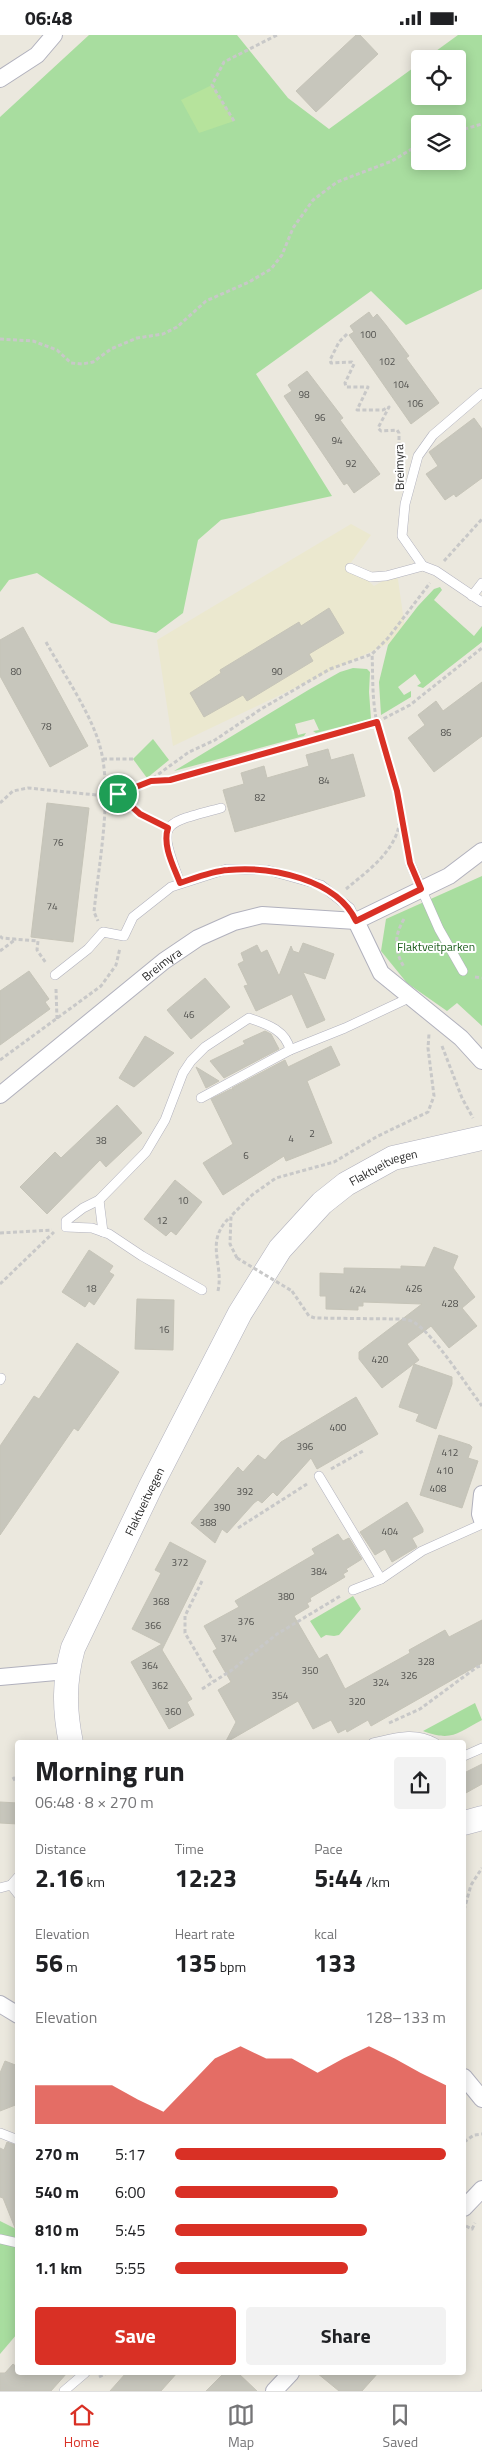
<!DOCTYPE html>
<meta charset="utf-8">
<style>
:root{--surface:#fff;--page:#f2f2f2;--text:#202124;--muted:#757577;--line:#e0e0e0;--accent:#d93025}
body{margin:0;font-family:"Titillium Web",sans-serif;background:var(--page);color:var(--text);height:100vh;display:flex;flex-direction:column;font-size:19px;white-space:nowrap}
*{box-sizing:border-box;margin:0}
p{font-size:16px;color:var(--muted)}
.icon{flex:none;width:28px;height:28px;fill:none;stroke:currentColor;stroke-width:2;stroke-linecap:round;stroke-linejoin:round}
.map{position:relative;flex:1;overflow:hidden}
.sheet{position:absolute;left:15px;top:1705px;width:451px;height:635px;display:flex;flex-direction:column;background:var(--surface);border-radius:5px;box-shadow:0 2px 12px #0003}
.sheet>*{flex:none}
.tools{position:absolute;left:411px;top:15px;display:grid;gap:10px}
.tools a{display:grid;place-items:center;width:55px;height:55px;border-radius:5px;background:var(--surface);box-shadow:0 2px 12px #0003;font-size:25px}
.pin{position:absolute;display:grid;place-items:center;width:42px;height:42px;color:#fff;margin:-21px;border:2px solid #fff;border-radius:50%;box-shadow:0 1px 5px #0007}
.round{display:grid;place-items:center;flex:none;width:52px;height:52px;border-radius:5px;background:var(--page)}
.overview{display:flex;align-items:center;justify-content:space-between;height:85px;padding:0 20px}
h1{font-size:28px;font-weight:700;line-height:38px}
.metrics{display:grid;grid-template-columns:repeat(3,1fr);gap:8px;height:85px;padding:5px 20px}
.metrics div{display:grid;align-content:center}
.metrics b{font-size:25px;font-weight:700}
.metrics small{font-size:14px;font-weight:400}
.metrics p{font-size:14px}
.chart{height:140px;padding:10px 20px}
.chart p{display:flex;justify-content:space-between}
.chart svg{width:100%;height:90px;margin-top:5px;fill:var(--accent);opacity:.7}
.action{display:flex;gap:10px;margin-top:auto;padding:10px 20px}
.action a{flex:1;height:58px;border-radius:5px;background:var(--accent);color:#fff;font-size:20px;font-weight:700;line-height:58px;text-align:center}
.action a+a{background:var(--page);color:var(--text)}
ul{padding:0 20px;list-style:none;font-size:16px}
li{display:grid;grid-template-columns:80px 60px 1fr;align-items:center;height:38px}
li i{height:12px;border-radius:6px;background:var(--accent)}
.status{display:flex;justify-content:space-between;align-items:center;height:35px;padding:0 25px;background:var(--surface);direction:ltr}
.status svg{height:14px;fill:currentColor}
.menu{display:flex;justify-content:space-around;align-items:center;height:70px;border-top:1px solid var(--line);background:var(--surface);font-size:14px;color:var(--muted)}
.menu a{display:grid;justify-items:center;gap:2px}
.menu .selected{color:var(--accent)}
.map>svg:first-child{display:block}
</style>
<div class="status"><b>06:48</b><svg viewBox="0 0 49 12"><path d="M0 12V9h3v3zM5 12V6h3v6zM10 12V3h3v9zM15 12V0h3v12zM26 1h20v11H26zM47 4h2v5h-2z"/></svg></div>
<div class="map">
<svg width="482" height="2356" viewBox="0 0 482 2356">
<rect width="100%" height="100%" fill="#ebe8de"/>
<polygon fill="#ebe8cf" points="351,489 371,500 350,529 374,551 397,538 406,600 173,711 157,605"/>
<g fill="#a8dd9f" fill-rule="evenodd">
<path d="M89,0H237L288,63L329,94L420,28V61H458V24H425L458,0H482V254L406,290L371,256L256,339L332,461L221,485L198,505L183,578L156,598L111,588L37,538L9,545L0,557V82ZM420,89H458V126H420Z"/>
<polygon points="440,552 442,555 434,565 474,601 482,591 482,607 423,653 417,651 421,648 415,639 398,652 404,660 411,656 411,662 381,680 379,647 388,610 418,571 434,554"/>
<polygon points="353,633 367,634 370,637 369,657 371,684 316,698 313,696 319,695 314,684 295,689 298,700 306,698 304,701 174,736 310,654 340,637"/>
<polygon points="153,704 169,725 147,743 133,724"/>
<polygon points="482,841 482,991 457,968 447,976 407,948 381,916 386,884"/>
<polygon points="353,1561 361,1574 339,1600 334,1601 326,1600 321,1603 310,1586"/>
<path d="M475,1668L482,1685C457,1698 452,1707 423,1696Z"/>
<polygon points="0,2186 18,2195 17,2299 0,2319"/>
</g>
<polygon fill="#b6e39c" points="212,50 234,86 199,98 181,65"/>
<g fill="#c7c6bc" stroke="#c6c4b8">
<polygon points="356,0 360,0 378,19 316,77 296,56"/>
<polygon points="369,277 373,283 377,279 386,290 409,321 406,323 439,368 411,389 349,300 354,297 350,291"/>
<polygon points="307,336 343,383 340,385 380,439 354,458 347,448 344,450 284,361 292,356 288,350"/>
<polygon points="474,383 482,394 482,443 456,462 454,459 445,465 426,439 438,431 429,417"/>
<polygon points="329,573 344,598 309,619 313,626 247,666 243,660 204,682 190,658 221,638 220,635 299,587 301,591"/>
<polygon points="23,592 88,711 50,732 0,641 0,605"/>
<polygon points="482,647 482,701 434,737 408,703 425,690 418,680 436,666 443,676"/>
<polygon points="328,714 331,725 353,719 365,761 235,797 223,755 244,749 241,738 264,731 267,743 309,731 306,720"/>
<polygon points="47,768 89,773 73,907 31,902"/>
<polygon points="303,908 334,919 325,944 303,937 325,985 307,993 292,959 256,976 244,951 248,950 238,929 244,926 241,918 257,910 261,918 267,915 279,941 291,911 293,916 299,918"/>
<polygon points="29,936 49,964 45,967 50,974 0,1010 0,956"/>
<polygon points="205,943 230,972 191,1004 167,975"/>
<polygon points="265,996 271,999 279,1014 224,1043 210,1026 245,1009 243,1006"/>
<polygon points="145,1001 174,1018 134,1052 119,1043"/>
<polygon points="331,1011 340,1030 307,1046 332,1108 286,1126 284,1121 223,1160 203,1128 233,1109 211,1064 231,1054 234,1055 232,1053 285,1025 288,1032"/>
<polygon points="196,1032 219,1046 206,1053"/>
<polygon points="117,1070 142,1098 106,1132 100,1125 47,1179 20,1152 55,1117 61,1123"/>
<polygon points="175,1145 202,1167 176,1200 171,1196 166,1201 144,1184"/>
<polygon points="434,1212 458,1221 453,1233 475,1262 462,1273 477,1291 449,1313 431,1291 407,1309 419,1325 382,1353 359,1324 359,1317 422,1269 363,1267 363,1271 358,1271 358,1275 326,1274 326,1261 320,1261 320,1238 344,1239 344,1233 401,1234 401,1231 425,1232"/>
<polygon points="89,1215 113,1231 109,1237 114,1240 94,1270 89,1266 85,1272 62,1257"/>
<polygon points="137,1264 174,1265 173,1315 135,1314"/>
<polygon points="77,1308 119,1337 78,1396 74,1393 0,1500 0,1411 34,1361 39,1364"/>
<polygon points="414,1329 452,1342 452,1349 436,1394 416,1386 419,1379 399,1372"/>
<polygon points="356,1362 378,1399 317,1434 311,1423 277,1461 273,1457 262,1468 258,1465 254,1468 227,1498 222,1494 215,1508 191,1488 238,1432 243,1437 258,1420 265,1425 281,1407"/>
<polygon points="439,1400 470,1410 472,1412 468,1423 478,1426 462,1473 420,1460"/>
<polygon points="407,1467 423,1494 423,1497 412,1503 417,1512 392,1527 385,1514 375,1520 360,1497"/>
<polygon points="338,1499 343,1506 349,1503 362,1524 346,1534 348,1536 343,1539 345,1542 310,1563 311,1566 307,1568 309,1572 294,1581 319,1624 327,1619 345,1654 410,1618 409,1615 445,1595 449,1602 482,1585 482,1628 371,1691 368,1685 347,1697 346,1694 338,1698 331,1685 313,1694 298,1666 225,1708 236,1687 218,1655 231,1647 213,1616 217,1614 204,1591 239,1572 235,1566 315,1519 312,1514"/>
<polygon points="170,1507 206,1526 162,1615 192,1664 187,1667 194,1680 169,1694 131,1627 162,1609 132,1594 161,1538 155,1535"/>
<polygon points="482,1729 482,1749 464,1759 464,1738"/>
<polygon points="0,1767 18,1768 18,1789 0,1788"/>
<polygon points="5,2026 18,2031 18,2069 0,2076 0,2038"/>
<polygon points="7,2107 18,2111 17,2198 3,2163 0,2162 0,2113 4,2115"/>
<polygon points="13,2329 18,2333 18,2338 67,2338 51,2356 0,2356 0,2338 5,2338"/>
<polygon points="126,2338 177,2338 161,2356 110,2356"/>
<polygon points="228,2338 238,2338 257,2356 206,2356 222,2340"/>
<polygon points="317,2338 378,2338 362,2356 339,2356"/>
</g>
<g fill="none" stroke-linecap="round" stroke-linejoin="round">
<defs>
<g id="lane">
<polyline points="423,531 402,501 405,469 418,421 433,400 482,358"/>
<polyline points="350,533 371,542 386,541 423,531 436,536 482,567"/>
<polyline points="472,561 482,548"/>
<polyline points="410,828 439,894 463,936"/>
<path d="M180,848C158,786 158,790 221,773"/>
<polyline points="55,940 88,914 103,897 124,901 133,882 171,852 227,834 267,835 321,850 350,873 356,886"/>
<polyline points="201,1063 290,1015 345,993 411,962"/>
<polyline points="99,1165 103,1197"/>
<path d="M202,1255L142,1221L109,1199L92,1193L66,1192V1186L83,1173L99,1165L146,1117L165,1085L183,1038L191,1026L205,1012L249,983C266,989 286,995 290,1015"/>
<polyline points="0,1345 1,1343"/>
<polyline points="319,1441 381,1544"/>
<polyline points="353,1555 381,1544 422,1516 482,1489"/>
<path d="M373,1708C395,1703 414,1696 435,1708"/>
<polyline points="464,1721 482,1713"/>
<polyline points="11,1850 18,1842"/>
<polyline points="0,1853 11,1850 18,1859"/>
<polyline points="0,2098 18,2105"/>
<polyline points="0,2204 18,2208"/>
<polyline points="64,2356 85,2338"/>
</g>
<g id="street">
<polyline points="0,44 37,20 54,0"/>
<polyline points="482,816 449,841 356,886 381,938 461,1003 482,1026"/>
<path id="s1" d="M0,1060L164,926L198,903L234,887L262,880L356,886"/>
<polyline points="482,1459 480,1479 482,1485"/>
<polyline points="0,1642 67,1636"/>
<polyline points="0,1969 18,1980"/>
<polyline points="464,2042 482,2064"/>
<polyline points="464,2173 482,2154"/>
<polyline points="274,2356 291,2338"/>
</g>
<g id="secondary">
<path id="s2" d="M71,1708C64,1674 64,1646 73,1613L151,1451L240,1278L280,1214L322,1168L346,1149L393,1123L482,1103"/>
<polyline points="464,1788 482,1783"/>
</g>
</defs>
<use href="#lane" stroke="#b1b1bd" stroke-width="10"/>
<use href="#street" stroke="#b1b1bd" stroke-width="18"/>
<use href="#secondary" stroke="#b1b1bd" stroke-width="25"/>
<g stroke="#c8c8c8" stroke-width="3" stroke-dasharray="4 2.5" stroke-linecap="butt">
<polyline points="234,86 212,50 224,27 277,0"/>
<polyline points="458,96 482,89"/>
<polyline points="347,299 339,307 330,325 331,328 352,327 354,329 345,348 346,352 368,352 357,375 383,375 389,372 378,393 381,396 397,395 399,398 399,431"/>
<polyline points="0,304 33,306 57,315 71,328 82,329 93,327 111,314 137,303 163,299 177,292 206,266 249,247 271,234 282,220 293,193 313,165 337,147 392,126 420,109"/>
<polyline points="444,526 482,484"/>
<path d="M46,607C63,638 85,669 97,702C115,750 99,825 94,877L98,886"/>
<polyline points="103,724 133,724"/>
<polyline points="152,746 170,745 377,687 410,670 482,613"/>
<polyline points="118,759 140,779 157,786"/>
<polyline points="0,768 13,756 28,753 106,761 122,758 142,751 189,717 215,705 261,674 330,634 372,619"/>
<polyline points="401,784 407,815"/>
<path d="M346,854C365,838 388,822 397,798C410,759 379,714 375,676C372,657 373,637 372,619L388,603L430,548"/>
<path d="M404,884C394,901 394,915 404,932"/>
<polyline points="0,901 2,903 38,906 37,915 46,928"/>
<polyline points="0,916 16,904"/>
<polyline points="475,942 482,943"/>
<polyline points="56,954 57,984"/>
<polyline points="442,1011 462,1063 473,1083"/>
<polyline points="0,1025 101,951 116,930 120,913"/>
<polyline points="0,1198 52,1195"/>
<polyline points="237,1223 230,1209 231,1181 252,1160 276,1143 334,1127 378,1101 428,1077 434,1061 428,1013 429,999"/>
<polyline points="0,1249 54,1197"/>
<path d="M218,1256C224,1228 204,1207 230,1182"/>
<path d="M292,1256L309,1281L315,1283L397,1284C403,1284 409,1284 415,1288C436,1302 466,1350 482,1371"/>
<polyline points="331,1434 363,1416"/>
<polyline points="238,1493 307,1449"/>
<polyline points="202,1546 185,1581 185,1598 213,1646"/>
<polyline points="202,1654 232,1635 277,1599 342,1560"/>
<polyline points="389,1688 420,1674 477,1632 482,1631"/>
<polyline points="13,1742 18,1751"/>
<polyline points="464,1875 471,1850 482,1833"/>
<polyline points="464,2107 474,2100 482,2099"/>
<polyline points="466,2191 472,2194 475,2188"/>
<polyline points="99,2342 107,2338"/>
<polyline points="481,2356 482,2356"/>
</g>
<use href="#lane" stroke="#fff" stroke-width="9"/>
<use href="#street" stroke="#fff" stroke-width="16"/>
<use href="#secondary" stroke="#fff" stroke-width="24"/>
<polyline stroke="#c8c8c8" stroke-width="3" stroke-dasharray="4 2.5" stroke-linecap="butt" points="237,1223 292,1256"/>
</g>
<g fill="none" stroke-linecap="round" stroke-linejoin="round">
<defs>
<path id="route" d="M377,687L397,756L410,828L421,854L356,886C337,844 270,831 228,835C212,836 195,843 180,848C174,832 162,811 168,793L140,779L118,759L151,746L170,745Z"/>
</defs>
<use href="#route" stroke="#fff" stroke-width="10"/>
<use href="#route" stroke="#d93025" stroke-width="6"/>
</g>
<g text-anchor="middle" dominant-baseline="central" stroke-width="4" stroke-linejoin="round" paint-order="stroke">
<g font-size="10" fill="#51514e">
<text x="368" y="299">100</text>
<text x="387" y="326">102</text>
<text x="401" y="349">104</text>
<text x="304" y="359">98</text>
<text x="415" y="368">106</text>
<text x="320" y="382">96</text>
<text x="337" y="405">94</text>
<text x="351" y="428">92</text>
<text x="16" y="636">80</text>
<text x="277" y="636">90</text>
<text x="46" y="691">78</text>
<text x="446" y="697">86</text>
<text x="324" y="745">84</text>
<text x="260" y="762">82</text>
<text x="58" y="807">76</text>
<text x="52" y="871">74</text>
<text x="189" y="979">46</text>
<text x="312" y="1098">2</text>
<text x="291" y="1103">4</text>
<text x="101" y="1105">38</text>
<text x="246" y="1120">6</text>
<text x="183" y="1165">10</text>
<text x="162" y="1185">12</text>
<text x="91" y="1253">18</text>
<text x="414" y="1253">426</text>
<text x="358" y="1254">424</text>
<text x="450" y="1268">428</text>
<text x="164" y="1294">16</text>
<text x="380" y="1324">420</text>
<text x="338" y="1392">400</text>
<text x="305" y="1411">396</text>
<text x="450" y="1417">412</text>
<text x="445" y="1435">410</text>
<text x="438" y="1453">408</text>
<text x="245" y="1456">392</text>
<text x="222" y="1472">390</text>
<text x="208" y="1487">388</text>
<text x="390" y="1496">404</text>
<text x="180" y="1527">372</text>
<text x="319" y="1536">384</text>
<text x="286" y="1561">380</text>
<text x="161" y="1566">368</text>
<text x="246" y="1586">376</text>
<text x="153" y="1590">366</text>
<text x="229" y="1603">374</text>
<text x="426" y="1626">328</text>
<text x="150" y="1630">364</text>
<text x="310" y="1635">350</text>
<text x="409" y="1640">326</text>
<text x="381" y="1647">324</text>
<text x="160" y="1650">362</text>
<text x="280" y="1660">354</text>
<text x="357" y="1666">320</text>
<text x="173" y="1676">360</text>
</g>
<g font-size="12" fill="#2a2a2a" stroke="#fff">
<text transform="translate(399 432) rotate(-91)">Breimyra</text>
<text stroke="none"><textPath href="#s1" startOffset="208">Breimyra</textPath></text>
<text stroke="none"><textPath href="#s2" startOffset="680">Flaktveitvegen</textPath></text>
<text stroke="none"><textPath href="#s2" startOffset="259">Flaktveitvegen</textPath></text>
</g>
<g font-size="12" fill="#216121" stroke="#fff">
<text x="436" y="911">Flaktveitparken</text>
</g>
</g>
</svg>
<div class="tools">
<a><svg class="icon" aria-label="locate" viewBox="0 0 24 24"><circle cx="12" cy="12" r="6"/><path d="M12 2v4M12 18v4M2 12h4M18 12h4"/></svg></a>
<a><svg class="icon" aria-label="layers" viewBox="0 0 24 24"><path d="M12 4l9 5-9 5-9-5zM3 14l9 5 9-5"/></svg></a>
</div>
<div class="pin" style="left:118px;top:759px;background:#1e9e55"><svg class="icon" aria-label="arrive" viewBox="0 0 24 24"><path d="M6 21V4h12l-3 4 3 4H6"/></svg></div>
<section class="sheet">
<div class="overview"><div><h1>Morning run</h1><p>06:48 · 8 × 270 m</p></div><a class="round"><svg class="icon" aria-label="share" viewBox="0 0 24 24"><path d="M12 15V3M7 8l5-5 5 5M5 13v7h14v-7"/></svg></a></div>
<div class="metrics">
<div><p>Distance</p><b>2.16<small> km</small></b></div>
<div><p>Time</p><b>12:23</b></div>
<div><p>Pace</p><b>5:44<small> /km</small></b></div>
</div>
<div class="metrics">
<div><p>Elevation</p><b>56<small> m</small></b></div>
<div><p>Heart rate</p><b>135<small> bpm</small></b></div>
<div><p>kcal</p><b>133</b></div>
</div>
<div class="chart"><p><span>Elevation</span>128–133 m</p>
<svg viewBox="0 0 160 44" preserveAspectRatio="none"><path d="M0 44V25L10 25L20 25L30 25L40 32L50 38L60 25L70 12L80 6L90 12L100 12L110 19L120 12L130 6L140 12L150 19L160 25V44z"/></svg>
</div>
<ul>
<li><b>270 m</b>5:17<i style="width:100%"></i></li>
<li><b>540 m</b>6:00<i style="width:60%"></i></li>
<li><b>810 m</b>5:45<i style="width:71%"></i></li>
<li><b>1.1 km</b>5:55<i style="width:64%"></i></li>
</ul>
<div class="action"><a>Save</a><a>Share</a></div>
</section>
</div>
<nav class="menu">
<a class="selected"><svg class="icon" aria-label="home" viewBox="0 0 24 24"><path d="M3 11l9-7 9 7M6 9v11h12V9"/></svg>Home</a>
<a><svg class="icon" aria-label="map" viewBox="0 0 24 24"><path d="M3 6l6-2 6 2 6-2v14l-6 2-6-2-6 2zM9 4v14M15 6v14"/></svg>Map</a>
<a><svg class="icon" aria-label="saved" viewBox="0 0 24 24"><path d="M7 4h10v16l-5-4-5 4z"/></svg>Saved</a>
</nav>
